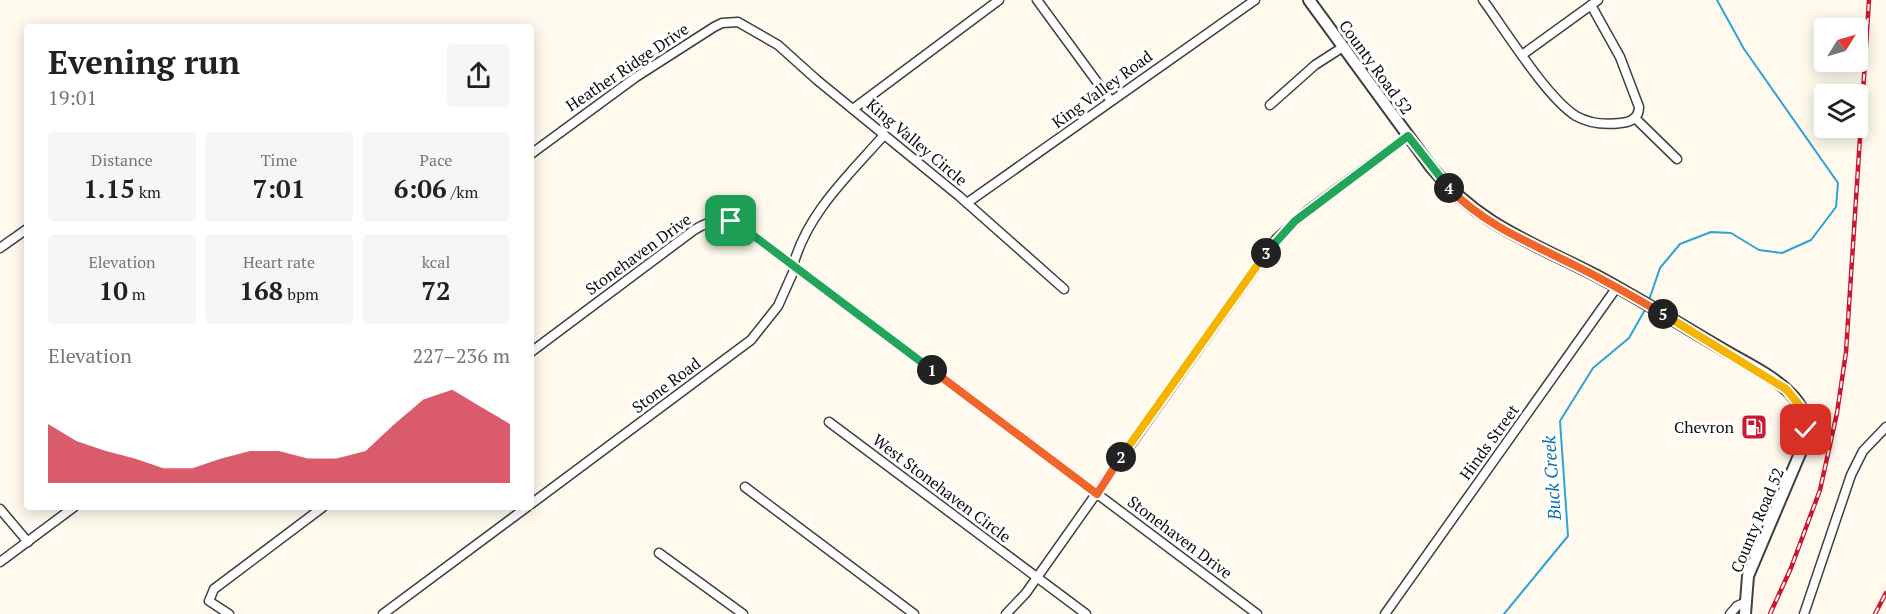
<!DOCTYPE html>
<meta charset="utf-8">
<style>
:root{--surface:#fff;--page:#f6f6f6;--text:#222;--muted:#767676;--accent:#cb172f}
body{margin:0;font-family:"PT Serif",serif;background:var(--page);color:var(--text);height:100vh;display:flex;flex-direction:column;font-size:22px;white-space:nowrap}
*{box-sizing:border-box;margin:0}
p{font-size:20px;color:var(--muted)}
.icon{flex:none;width:33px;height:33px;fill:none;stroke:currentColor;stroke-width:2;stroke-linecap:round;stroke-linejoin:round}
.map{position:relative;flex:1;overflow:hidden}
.sheet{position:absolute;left:24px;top:24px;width:510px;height:486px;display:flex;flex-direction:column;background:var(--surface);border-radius:6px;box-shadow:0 3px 15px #0003}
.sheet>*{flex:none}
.needle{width:39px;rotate:53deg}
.controls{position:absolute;left:1814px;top:18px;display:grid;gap:12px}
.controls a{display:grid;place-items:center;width:54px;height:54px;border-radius:6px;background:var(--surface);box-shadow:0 3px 15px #0003;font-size:30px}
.pin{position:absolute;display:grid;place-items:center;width:51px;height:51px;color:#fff;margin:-26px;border-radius:12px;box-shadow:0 3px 9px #0006}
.km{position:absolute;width:30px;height:30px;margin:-15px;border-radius:50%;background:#222;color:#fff;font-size:16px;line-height:30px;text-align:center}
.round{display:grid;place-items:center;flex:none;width:63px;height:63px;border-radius:6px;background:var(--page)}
.head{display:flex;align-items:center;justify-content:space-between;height:102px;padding:0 24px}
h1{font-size:33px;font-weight:700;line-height:45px}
.stats{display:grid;grid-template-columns:repeat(3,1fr);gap:9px;height:102px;padding:6px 24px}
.stats div{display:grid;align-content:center;border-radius:6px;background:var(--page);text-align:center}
.stats b{font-size:26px;font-weight:700}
.stats small{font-size:16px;font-weight:400}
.stats p{font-size:16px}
.chart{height:168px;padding:12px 24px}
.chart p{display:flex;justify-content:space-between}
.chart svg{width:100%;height:108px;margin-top:6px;fill:var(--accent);opacity:.7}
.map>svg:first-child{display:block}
</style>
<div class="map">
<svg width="1886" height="614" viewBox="0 0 1886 614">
<rect width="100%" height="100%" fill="#fffaed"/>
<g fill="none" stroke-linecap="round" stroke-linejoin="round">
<g stroke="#2ba4db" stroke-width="2">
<polyline points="1649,300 1660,268 1680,244 1711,232 1731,233 1759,250 1782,253 1811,240 1836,207 1838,183 1744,49 1717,0"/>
<polyline points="1504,614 1568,536 1560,421 1593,368 1629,338 1646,308"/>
</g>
<defs>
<g id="minor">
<polyline points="1037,0 1111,101"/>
<path d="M1483,0C1505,30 1547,98 1576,116C1590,124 1605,125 1621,123C1631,122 1639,118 1639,107L1620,57L1591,5"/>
<polyline points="1522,55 1598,0"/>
<polyline points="1270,105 1315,65 1343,47"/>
<polyline points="853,109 999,0"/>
<polyline points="1635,118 1677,159"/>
<polyline points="531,154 636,77 714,27 722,23 738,22 778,45 817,80 959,196 1064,289"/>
<polyline points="967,203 1255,0"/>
<polyline points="0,248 27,229"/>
<path d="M793,266C807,213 849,175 884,135"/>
<path d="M531,352L694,230C712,219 724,218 742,227L1257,614"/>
<polyline points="829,422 1086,614"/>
<polyline points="745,487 914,614"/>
<polyline points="531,504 751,340 778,306 795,268"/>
<polyline points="0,509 28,542"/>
<polyline points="659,553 743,614"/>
<polyline points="0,562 74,507"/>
<polyline points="229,614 209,601 214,589 323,507"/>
<polyline points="383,614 527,507"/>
<polyline points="1006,614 1026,593 1277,238 1307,211 1408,136"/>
<polyline points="1385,614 1617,287"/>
<polyline points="1730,614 1737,606 1744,603"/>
<polyline points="1804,614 1851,475 1863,451 1886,427"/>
</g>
<path id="tertiary" d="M1309,0L1431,167C1478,225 1533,243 1597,276C1638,298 1678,323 1719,347C1742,361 1772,374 1791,394C1805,408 1808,426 1804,444L1748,576L1745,614"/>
</defs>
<use href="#minor" stroke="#404040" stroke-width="11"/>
<use href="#tertiary" stroke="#404040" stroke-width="14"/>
<use href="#minor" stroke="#fff" stroke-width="8"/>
<use href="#tertiary" stroke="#fff" stroke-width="10"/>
<defs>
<g id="rail">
<polyline points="1770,614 1791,568 1820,490 1837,413 1846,352 1869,0"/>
<polyline points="1875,614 1886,593"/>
</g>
</defs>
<use href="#rail" stroke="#cb172f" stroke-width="4.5"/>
<use href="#rail" stroke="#fff" stroke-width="2" stroke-dasharray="7" stroke-linecap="butt"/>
</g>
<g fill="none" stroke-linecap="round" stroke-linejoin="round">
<defs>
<polyline id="split-1" points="731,221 742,227 932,370"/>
<polyline id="split-2" points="932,370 1097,494 1121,457"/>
<polyline id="split-3" points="1121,457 1266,253"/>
<polyline id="split-4" points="1266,253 1295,221 1408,136 1449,188"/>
<path id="split-5" d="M1449,188C1483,224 1530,243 1574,265C1605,280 1634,297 1663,314"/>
<polyline id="split-6" points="1663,314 1786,389 1800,406 1806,430"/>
</defs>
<use href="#split-1" stroke="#fff" stroke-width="12"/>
<use href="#split-2" stroke="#fff" stroke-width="12"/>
<use href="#split-3" stroke="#fff" stroke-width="12"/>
<use href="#split-4" stroke="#fff" stroke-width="12"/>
<use href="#split-5" stroke="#fff" stroke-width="12"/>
<use href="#split-6" stroke="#fff" stroke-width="12"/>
<use href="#split-1" stroke="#22a559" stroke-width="8"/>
<use href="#split-2" stroke="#f0652b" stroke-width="8"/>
<use href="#split-3" stroke="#f5b400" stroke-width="8"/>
<use href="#split-4" stroke="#22a559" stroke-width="8"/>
<use href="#split-5" stroke="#f0652b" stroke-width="8"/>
<use href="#split-6" stroke="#f5b400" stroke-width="8"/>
</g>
<defs>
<symbol id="fuel-square" viewBox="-11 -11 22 22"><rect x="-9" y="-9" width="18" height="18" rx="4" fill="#cb172f" stroke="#fff"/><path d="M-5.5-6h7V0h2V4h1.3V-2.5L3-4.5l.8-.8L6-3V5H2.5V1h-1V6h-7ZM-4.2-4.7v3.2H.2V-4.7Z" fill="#fff"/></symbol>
</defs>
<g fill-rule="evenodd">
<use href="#fuel-square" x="1739" y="412" width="30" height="30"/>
</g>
<g text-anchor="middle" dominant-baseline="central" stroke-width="6" stroke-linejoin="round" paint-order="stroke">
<g font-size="16" fill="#0d0d0d" stroke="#fff">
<text transform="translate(627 67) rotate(-34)">Heather Ridge Drive</text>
<text transform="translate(1376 67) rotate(54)">County Road 52</text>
<text transform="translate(1102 89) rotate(-36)">King Valley Road</text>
<text transform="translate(917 142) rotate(40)">King Valley Circle</text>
<text transform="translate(638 254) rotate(-36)">Stonehaven Drive</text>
<text transform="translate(666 385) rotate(-37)">Stone Road</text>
<text transform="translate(1489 442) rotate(-54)">Hinds Street</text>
<text transform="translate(942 488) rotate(37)">West Stonehaven Circle</text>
<text transform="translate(1757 520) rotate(-67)">County Road 52</text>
<text transform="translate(1180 537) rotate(37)">Stonehaven Drive</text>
</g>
<g font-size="16" fill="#0d0d0d" stroke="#fff" text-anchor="end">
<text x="1734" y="427">Chevron</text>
</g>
<g font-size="18" font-style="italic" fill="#0a73ac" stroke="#fff">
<text transform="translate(1551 478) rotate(-94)">Buck Creek</text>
</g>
</g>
</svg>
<div class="controls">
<a><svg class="needle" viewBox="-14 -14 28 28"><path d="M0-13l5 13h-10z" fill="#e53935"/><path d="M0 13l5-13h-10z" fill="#767676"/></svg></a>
<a><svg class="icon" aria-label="layers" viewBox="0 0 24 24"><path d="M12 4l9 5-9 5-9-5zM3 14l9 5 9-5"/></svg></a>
</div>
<div class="pin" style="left:731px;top:221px;background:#1e9e55"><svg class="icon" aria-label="arrive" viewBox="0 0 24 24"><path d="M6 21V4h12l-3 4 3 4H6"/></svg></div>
<div class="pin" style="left:1806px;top:430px;background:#d93025"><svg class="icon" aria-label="check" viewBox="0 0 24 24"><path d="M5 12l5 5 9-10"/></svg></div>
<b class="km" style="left:932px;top:370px">1</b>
<b class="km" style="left:1121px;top:457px">2</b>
<b class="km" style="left:1266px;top:253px">3</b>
<b class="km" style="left:1449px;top:188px">4</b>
<b class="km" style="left:1663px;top:314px">5</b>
<section class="sheet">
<div class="head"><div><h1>Evening run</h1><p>19:01</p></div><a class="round"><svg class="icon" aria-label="share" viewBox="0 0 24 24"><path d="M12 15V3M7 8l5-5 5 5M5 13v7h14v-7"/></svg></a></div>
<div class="stats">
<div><p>Distance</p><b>1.15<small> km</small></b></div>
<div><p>Time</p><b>7:01</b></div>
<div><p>Pace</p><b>6:06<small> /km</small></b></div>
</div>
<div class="stats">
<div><p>Elevation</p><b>10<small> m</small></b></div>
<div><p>Heart rate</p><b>168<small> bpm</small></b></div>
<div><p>kcal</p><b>72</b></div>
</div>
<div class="chart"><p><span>Elevation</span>227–236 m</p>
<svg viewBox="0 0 160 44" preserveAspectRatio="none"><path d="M0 44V20L10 27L20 31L30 34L40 38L50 38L60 34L70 31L80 31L90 34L100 34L110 31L120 20L130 10L140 6L150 13L160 20V44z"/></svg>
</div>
</section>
</div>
